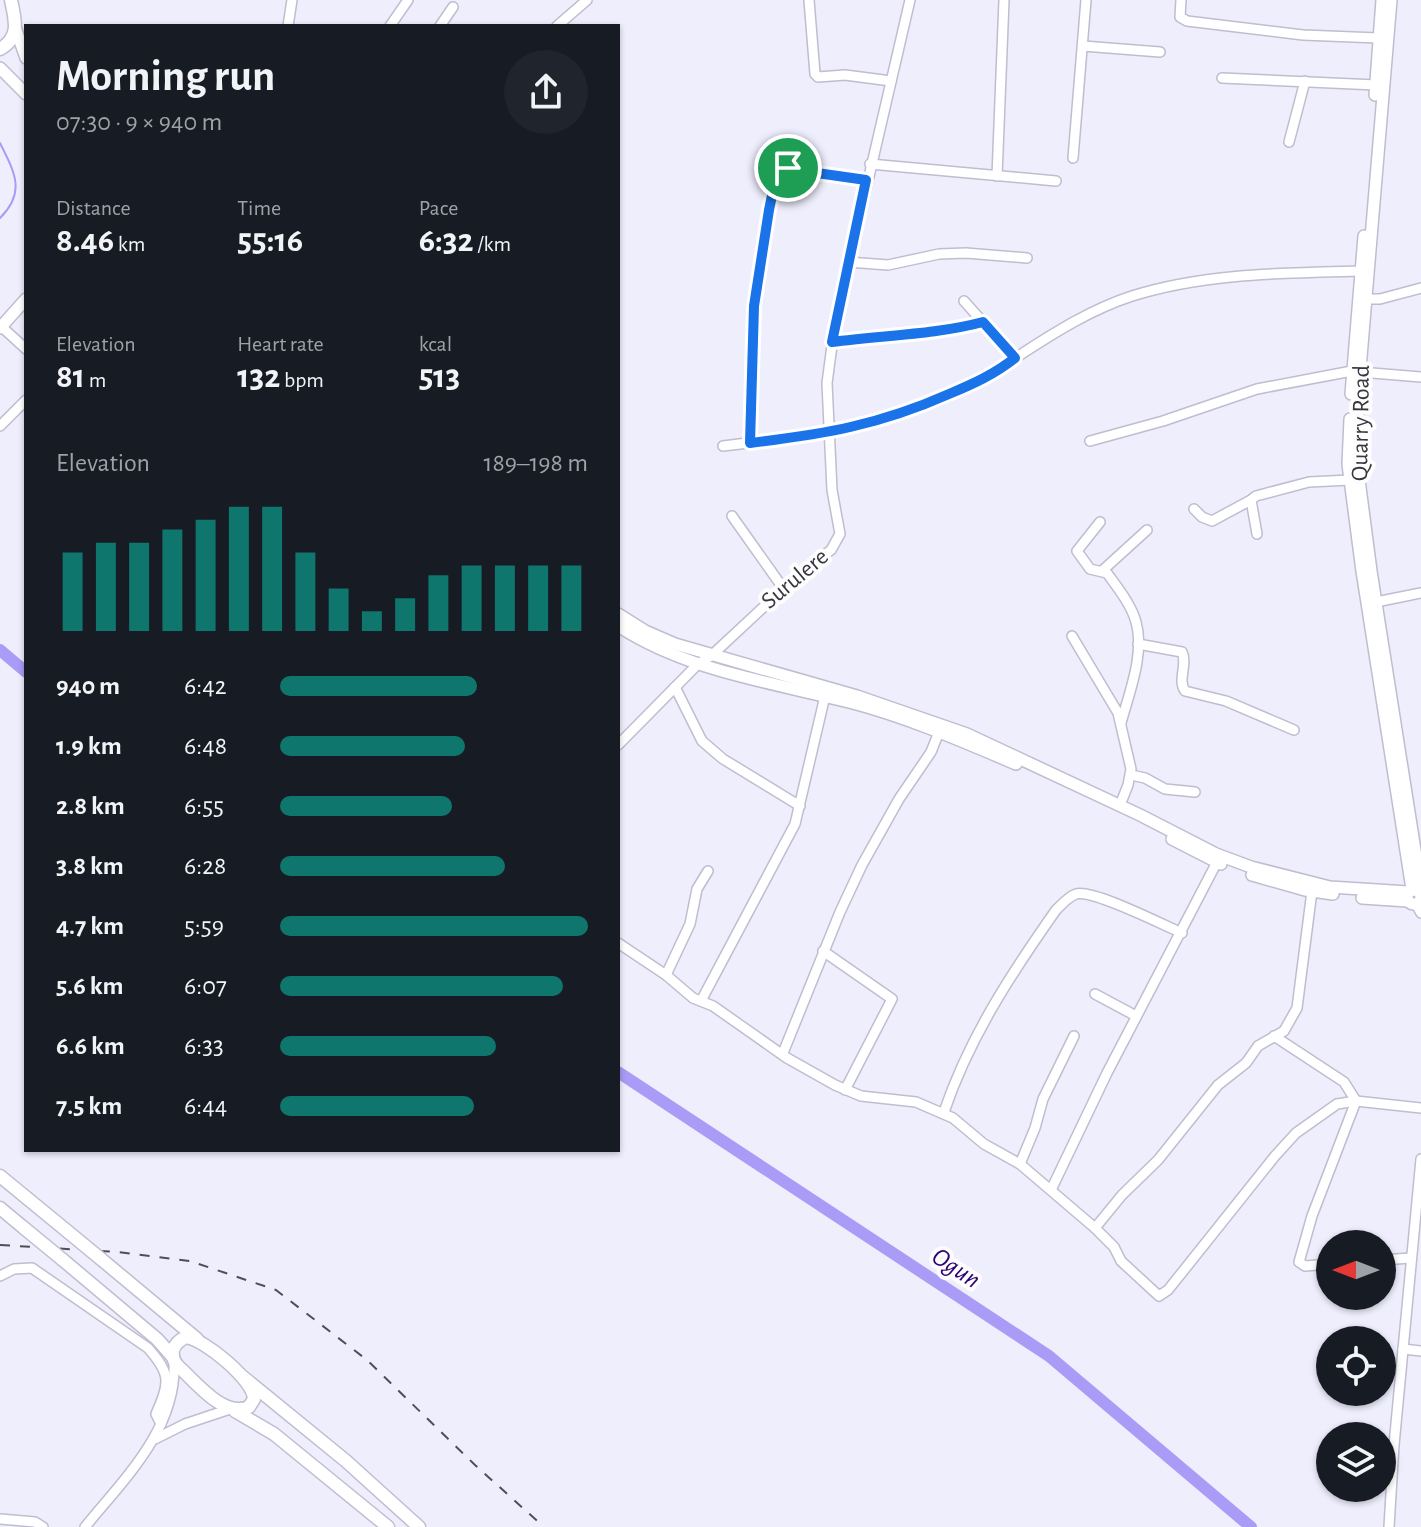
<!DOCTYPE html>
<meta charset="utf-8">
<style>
:root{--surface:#171b24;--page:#20242c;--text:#f1f3f6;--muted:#9ea1a6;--accent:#0f766e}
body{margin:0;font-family:"Alegreya Sans",sans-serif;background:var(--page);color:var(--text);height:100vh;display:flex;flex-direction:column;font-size:30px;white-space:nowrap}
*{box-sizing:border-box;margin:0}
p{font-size:26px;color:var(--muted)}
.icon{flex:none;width:44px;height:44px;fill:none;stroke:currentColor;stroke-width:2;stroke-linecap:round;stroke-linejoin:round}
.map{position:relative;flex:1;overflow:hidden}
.drawer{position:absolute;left:24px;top:24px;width:596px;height:1128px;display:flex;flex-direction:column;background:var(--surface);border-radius:0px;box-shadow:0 2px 6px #0004}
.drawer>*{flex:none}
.needle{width:52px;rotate:270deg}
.tools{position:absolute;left:1316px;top:1230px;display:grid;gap:16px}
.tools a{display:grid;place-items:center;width:80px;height:80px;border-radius:50%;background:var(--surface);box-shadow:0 2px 6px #0004;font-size:40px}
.pin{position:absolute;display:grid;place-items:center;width:68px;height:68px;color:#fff;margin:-34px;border:4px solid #fff;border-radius:50%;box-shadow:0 2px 8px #0007}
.round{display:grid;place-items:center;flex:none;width:84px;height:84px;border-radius:42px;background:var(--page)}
.overview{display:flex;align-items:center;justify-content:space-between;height:136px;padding:0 32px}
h1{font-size:44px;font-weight:700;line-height:60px}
.figures{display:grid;grid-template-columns:repeat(3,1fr);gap:12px;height:136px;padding:8px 32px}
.figures div{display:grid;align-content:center}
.figures b{font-size:34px;font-weight:700}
.figures small{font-size:22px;font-weight:400}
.figures p{font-size:22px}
.chart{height:224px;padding:16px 32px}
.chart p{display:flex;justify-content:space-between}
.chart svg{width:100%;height:144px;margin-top:8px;stroke:var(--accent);stroke-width:6}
ul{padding:0 32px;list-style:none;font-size:26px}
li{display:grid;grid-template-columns:128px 96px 1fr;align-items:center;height:60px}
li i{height:20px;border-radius:10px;background:var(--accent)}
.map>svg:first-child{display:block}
</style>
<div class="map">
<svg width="1421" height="1527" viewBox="0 0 1421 1527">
<rect width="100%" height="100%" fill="#efeefd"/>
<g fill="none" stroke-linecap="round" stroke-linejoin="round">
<path stroke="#aa9cf6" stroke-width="2" d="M0,143C15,173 26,192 0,218"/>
<g stroke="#aa9cf6" stroke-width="12">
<polyline points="0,650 26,672"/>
<polyline points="618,1072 1049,1356 1251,1527"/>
</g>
<defs>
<g id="minor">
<polyline points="809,0 815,74 818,77 845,75 891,81"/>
<polyline points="1181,0 1180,17 1187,21 1303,35 1378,38"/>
<polyline points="288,26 292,0"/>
<polyline points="390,26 408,0"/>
<polyline points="440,26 453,7"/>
<polyline points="557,26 587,0"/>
<polyline points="1083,46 1160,52"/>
<polyline points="1222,78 1376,85"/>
<polyline points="1289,142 1305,81"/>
<polyline points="1073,158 1086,0"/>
<polyline points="870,164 1056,181"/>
<polyline points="997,176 1004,0"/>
<polyline points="848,262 888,265 939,254 966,253 1027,258"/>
<polyline points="1366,299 1380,299 1421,288"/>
<polyline points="964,301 1015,358"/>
<polyline points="4,329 26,349"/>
<path d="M832,342C882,335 934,335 983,322"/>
<polyline points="1360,372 1421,377"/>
<polyline points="0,426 26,400"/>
<polyline points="1090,441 1163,421 1257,389 1352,371"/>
<polyline points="750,443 754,306 769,210 779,171 788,168 866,180"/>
<path d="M723,446C817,435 900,424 985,379C998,372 1008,362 1020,355C1055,332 1092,309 1132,296C1205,273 1285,273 1361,271"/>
<polyline points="1194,509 1202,517 1212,521 1251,500"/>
<polyline points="732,516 783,588"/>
<path d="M1100,522L1077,551L1090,569L1107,573C1117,587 1131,604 1136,622C1145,654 1129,693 1121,723"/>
<polyline points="1257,534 1251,500 1256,496 1309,482 1350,480"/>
<polyline points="1103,570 1147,530"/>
<polyline points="1376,602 1421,593"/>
<polyline points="1072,636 1118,713 1131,769 1128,785 1120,805"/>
<path d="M1138,644L1182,652C1188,665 1177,679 1185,691L1226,701L1294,730"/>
<polyline points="675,687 702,741 723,759 800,806"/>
<polyline points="618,745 698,664 711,656 798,575 831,550 840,534 832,490 827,383 835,323 910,0"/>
<polyline points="1131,775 1145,778 1165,789 1195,792"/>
<polyline points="1416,904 1421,913"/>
<polyline points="618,943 666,975 693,998 713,1006 787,1058 835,1085 861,1096 916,1102 953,1118 984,1144 1020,1164 1095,1228 1114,1247 1121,1261 1159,1296 1168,1290 1275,1156 1296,1133 1337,1104 1356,1101 1421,1108"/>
<polyline points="823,951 892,999 845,1090"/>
<polyline points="666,975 690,924 697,889 708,871"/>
<polyline points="1095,994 1136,1016"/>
<polyline points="701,1001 795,824 825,696"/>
<polyline points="1274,1036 1344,1082 1356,1101 1312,1216 1299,1262 1305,1266 1330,1264"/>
<polyline points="783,1053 840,912 862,865 899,799 931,752 939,732"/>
<path d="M944,1112C969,1038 1011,974 1056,910C1061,905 1068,897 1076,894C1093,889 1163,925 1182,933"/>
<polyline points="1020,1164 1035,1128 1043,1099 1074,1036"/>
<polyline points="1051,1190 1107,1073 1217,862"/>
<polyline points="1095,1228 1122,1195 1158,1160 1218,1085 1246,1063 1258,1046 1284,1031 1297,1008 1312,891"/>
<polyline points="1382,1260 1411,1258"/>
<path d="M0,1276L14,1269L32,1268L148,1348C171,1374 170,1382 156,1414L161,1424"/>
<polyline points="1403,1349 1421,1351"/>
<polyline points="155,1439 185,1424 230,1409"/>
<polyline points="0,1519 35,1522 43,1527"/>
<path d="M85,1527C124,1479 177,1429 174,1362"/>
<polyline points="1389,1527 1394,1445 1421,1159"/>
</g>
<g id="major">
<polyline points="1391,0 1359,381 1356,457 1371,571 1420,882 1418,891"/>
<polyline points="16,30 26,58"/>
<polyline points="0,68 26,94"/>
<polyline points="1375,95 1382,0"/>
<polyline points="0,328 26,299"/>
<polyline points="1351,394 1364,236"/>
<polyline points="1350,419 1348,464 1362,571 1412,889"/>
<polyline points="618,614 645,631 675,644 857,696 967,734 1140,815 1216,854 1251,867 1330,887 1408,892"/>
<path d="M618,626C687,671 771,682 849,702C907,717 962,741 1016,764"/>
<polyline points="1172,839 1221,864"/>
<polyline points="1252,875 1305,890 1333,894"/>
<circle cx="1414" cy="897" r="7"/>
<polyline points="1362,898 1408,901"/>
</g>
<g id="highway">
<path d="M0,49C21,37 15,20 11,0"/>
<polyline points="0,1176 67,1231"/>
<polyline points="0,1208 24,1228"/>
<polyline points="101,1259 197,1339"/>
<polyline points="63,1260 157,1339 173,1357"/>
<path d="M186,1337C204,1339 254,1380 254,1399L249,1407C223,1418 196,1382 178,1366C168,1355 173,1343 186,1337Z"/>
<polyline points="243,1377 346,1461 419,1527"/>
<polyline points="235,1411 274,1434 388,1527"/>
</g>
</defs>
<use href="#minor" stroke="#bfbdcf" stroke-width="12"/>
<use href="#major" stroke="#bfbdcf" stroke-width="14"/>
<use href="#highway" stroke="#bfbdcf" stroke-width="15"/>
<use href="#minor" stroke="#fff" stroke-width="9"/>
<use href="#major" stroke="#fff" stroke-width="11"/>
<use href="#highway" stroke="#fff" stroke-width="12"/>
<polyline stroke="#4f4e56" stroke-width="2" stroke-dasharray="10 10" stroke-linecap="butt" points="0,1245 117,1252 190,1261 276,1290 367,1360 475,1465 544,1527"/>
<defs>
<g id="highway-bridge">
<polyline points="24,1228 63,1260"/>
<polyline points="67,1231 101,1259"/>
</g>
</defs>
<use href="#highway-bridge" stroke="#bfbdcf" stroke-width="15" stroke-linecap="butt"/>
<use href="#highway-bridge" stroke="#fff" stroke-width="12"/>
</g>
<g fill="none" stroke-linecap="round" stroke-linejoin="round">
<defs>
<path id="route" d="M782,168L866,180L832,342C883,335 934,335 983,322L1015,358C995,374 973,384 949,394C879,425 825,434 750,443L754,306L769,210L775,181Z"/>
</defs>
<use href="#route" stroke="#fff" stroke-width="16"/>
<use href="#route" stroke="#1a73e8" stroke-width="10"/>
</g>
<g text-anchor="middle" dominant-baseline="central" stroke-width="8" stroke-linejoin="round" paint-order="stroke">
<g font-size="24" fill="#37363e" stroke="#fdfdfd">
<text transform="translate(1361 423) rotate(-89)">Quarry Road</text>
<text transform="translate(795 579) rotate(-40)">Surulere</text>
</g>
<g font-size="26" font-style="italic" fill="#2f026f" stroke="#fdfdfd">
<text transform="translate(956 1268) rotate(33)">Ogun</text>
</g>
</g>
</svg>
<div class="tools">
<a><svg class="needle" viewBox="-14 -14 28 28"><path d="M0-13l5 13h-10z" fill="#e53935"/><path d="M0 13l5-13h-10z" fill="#9ea1a6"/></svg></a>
<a><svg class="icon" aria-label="locate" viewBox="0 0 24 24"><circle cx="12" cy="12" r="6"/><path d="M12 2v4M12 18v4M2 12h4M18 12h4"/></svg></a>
<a><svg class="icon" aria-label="layers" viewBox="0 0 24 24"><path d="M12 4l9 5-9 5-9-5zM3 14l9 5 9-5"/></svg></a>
</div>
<div class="pin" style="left:788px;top:168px;background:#1e9e55"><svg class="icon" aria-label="arrive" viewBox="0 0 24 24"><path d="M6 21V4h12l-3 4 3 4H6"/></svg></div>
<section class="drawer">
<div class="overview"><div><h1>Morning run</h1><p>07:30 · 9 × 940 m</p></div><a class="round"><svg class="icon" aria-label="share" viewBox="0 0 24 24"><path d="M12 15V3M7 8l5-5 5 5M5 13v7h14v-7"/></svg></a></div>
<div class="figures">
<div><p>Distance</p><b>8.46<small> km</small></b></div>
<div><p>Time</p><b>55:16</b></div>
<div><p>Pace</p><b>6:32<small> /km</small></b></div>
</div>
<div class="figures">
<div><p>Elevation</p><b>81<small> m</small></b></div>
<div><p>Heart rate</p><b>132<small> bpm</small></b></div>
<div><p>kcal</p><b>513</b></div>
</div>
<div class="chart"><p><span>Elevation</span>189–198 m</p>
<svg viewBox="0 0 160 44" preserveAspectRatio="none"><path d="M5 44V20M15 44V17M25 44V17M35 44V13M45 44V10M55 44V6M65 44V6M75 44V20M85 44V31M95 44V38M105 44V34M115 44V27M125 44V24M135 44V24M145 44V24M155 44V24"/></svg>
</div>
<ul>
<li><b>940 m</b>6:42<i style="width:64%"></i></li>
<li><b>1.9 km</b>6:48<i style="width:60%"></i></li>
<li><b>2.8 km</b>6:55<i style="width:56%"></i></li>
<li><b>3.8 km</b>6:28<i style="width:73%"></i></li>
<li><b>4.7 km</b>5:59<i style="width:100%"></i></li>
<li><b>5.6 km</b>6:07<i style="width:92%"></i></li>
<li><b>6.6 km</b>6:33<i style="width:70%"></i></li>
<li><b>7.5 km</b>6:44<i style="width:63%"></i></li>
</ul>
</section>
</div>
